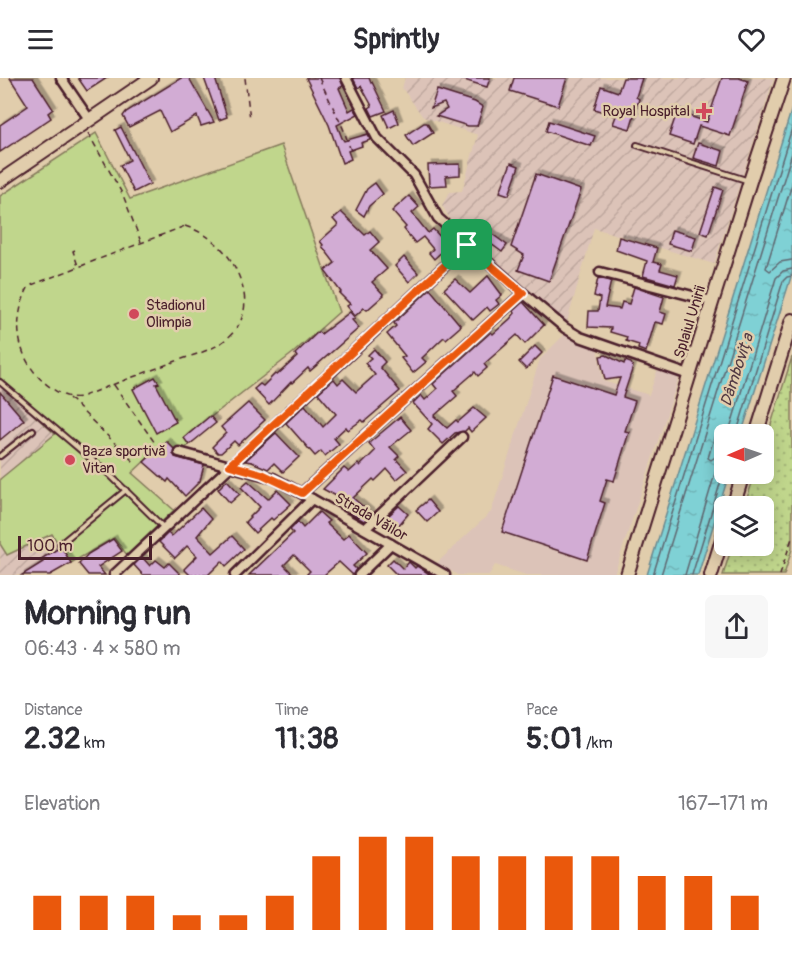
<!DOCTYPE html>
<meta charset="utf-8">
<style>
:root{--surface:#fff;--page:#f7f7f7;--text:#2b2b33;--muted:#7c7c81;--accent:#ea580c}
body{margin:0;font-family:Pangolin,sans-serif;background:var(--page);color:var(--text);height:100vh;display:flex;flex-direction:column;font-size:22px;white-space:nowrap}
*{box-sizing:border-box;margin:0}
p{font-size:20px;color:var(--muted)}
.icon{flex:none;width:33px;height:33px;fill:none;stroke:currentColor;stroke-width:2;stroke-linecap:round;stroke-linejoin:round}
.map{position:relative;height:497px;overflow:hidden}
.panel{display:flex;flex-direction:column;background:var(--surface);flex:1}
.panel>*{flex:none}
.needle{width:39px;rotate:268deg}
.tools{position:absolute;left:714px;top:346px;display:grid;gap:12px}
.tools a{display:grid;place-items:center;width:60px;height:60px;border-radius:9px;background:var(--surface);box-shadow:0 3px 15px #0003;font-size:30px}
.scale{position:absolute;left:18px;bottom:15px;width:134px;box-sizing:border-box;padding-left:6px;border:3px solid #4a1f2b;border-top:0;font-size:16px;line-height:21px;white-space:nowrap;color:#4a1f2b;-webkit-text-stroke:4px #e1cdac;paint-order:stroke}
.pin{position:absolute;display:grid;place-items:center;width:51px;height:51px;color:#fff;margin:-26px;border-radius:12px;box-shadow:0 3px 9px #0006}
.round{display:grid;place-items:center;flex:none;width:63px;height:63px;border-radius:9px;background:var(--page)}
.summary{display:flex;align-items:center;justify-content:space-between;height:102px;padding:0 24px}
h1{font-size:33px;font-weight:700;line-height:45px}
.figures{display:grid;grid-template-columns:repeat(3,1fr);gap:9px;height:102px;padding:6px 24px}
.figures div{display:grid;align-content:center}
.figures b{font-size:30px;font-weight:700}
.figures small{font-size:16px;font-weight:400}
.figures p{font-size:16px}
.chart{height:168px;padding:12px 24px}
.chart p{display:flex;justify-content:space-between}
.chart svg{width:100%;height:108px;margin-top:6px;stroke:var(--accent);stroke-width:6}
header{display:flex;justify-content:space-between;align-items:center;height:78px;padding:0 24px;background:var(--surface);font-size:27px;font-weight:700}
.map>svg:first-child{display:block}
</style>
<header><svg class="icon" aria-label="menu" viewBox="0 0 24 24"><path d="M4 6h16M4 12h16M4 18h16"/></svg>Sprintly<svg class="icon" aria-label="heart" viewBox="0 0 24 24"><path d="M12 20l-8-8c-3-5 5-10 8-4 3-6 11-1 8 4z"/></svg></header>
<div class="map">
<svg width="792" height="497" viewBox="0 0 792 497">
<defs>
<pattern id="industrial-furrows" width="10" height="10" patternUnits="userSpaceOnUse" patternTransform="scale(1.5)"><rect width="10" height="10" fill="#dcc3b8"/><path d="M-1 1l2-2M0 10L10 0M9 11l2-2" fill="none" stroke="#bea79e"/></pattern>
<pattern id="grass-dots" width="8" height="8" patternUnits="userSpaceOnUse" patternTransform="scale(1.5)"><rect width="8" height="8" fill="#c0d68c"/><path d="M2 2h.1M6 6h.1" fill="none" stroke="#a6b779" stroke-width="1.8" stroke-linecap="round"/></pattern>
<pattern id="water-ripples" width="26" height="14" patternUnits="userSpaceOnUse" patternTransform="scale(1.5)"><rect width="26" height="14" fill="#7fd1d5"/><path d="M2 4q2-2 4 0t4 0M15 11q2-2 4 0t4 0" fill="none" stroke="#6fb3b7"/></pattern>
<filter id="shadow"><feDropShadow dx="3.5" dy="-3.5" stdDeviation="0" flood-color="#0004"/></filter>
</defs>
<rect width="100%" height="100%" fill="#e1cdac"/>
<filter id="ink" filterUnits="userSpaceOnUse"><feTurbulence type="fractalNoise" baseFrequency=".0167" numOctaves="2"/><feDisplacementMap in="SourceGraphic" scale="12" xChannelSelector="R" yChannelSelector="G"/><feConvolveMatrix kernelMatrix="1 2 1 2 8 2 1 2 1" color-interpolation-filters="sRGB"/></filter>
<g filter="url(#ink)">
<polygon fill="#dcc3b8" points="566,255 597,269 603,303 649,317 657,293 679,299 614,497 526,497 495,487 489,497 458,497 437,485 491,434 540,281"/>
<g fill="url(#industrial-furrows)">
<polygon points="405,0 774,0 714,186 594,150 567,244 452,145 442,127 450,114 462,113 478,57 423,39 402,10"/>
<polygon points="0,307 55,356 0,401"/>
<polygon points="52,456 71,485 50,497 0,497 0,466 7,477"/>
</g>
<polygon fill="url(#grass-dots)" stroke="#857a5c" stroke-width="1.5" points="792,279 792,471 784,497 723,497 732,468 764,468 764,429 744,429 755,396 764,396 764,369"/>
<polygon fill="#c0d68c" stroke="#857a5c" stroke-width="1.5" points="96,55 130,121 281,67 339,234 293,275 184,360 189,367 178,375 166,363 132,395 174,432 127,477 114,460 71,485 52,456 7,477 0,466 0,401 55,356 0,307 0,118"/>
<polygon fill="url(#water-ripples)" stroke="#6a8a91" stroke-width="1.5" points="792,30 792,196 741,357 724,357 724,396 729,396 698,497 647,497"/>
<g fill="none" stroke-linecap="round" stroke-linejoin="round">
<g stroke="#5f666f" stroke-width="1.5">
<polyline points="792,106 766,190 770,193 780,184 792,182"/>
<polyline points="728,357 776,200 783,193 792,191"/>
<polyline points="736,357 783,203 787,199 792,198"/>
<polyline points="724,370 719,358 715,357 708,380 711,382 724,373"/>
<polyline points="653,497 792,50"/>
<polyline points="661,497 792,75"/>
<polyline points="685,497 716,392 724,384"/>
<polyline points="692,497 724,393"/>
</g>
</g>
<g fill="#d2acd4" stroke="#4a1f2b" stroke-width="1.5" filter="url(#shadow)">
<polygon points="10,0 33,0 53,31 48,35 51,40 0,74 0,47 28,28"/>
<polygon points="78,0 107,0 87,13"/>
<polygon points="181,0 189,0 214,44 201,48 197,38 170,54 160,33 129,49 123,38 126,34"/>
<polygon points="204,0 215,0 227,39 219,42"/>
<polygon points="306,0 340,0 343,8 339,10 349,33 354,30 358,36 337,47 342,60 344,63 368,56 370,62 361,65 362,68 348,73 351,81 342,85 329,47"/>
<polygon points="353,0 369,0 371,5 372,4 386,33 373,38 369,30 372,28 361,8 358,10"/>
<polygon points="464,0 490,0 487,9 464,2"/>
<polygon points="514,0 567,0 558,28 510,13"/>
<polygon points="623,0 642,0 636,19 639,21 630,51 613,46 616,38 594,31 601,8 618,14"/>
<polygon points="722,0 739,0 748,3 730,58 699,48 693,66 669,58 677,34 707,44"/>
<polygon points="437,12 475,24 483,29 477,48 468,48 436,38 447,31 444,25 431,30"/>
<polygon points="394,32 399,45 389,50 383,37"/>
<polygon points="549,43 595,58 591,68 546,53"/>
<polygon points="424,45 427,45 433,55 413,68 406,57"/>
<polygon points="121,49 150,106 134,114 120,87 130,82 115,52"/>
<polygon points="698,65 723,73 719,88 693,80"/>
<polygon points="511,85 519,88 509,117 500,114"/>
<polygon points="460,86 460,97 446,98 447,107 429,108 428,87"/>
<polygon points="536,96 581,112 549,203 518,192 524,177 511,169"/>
<polygon points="375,105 383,116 369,128 364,138 356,132 367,111"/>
<polygon points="715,109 723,112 708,157 700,154"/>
<polygon points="409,118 419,129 412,135 428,155 433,151 443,162 446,159 451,165 434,181 429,175 433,171 423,159 415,165 404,151 406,149 392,133"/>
<polygon points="341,134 365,157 370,153 379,164 370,172 387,191 372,204 384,217 367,232 364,230 355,238 347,228 350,226 339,215 341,214 325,193 335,185 322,168 323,167 320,163 338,147 333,141"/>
<polygon points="672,152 696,159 692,173 668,166"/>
<polygon points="488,153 507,167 502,174 483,160"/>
<polygon points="619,159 657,170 653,184 662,186 660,192 678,197 675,207 643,198 647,183 616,172"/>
<polygon points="404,179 418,195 409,204 395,188"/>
<polygon points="488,198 502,217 496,222 499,226 490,233 487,229 473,242 444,211 455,201 470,215"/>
<polygon points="598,200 611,203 605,229 620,231 622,224 629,226 634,209 664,219 660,234 666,236 663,246 655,244 646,274 638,271 639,267 626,263 627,259 610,254 611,250 588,249 589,233 598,233 600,220 594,218"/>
<polygon points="430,211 461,248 446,261 444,259 422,280 426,284 413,295 401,280 405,278 387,256 396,248 394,245"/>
<polygon points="523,224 544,247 525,266 517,257 484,286 487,290 478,298 475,294 453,313 457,318 434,338 447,350 456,342 458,344 474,330 486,340 471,354 468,350 465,353 455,355 443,366 428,351 432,346 413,325 421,317 425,322 437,311 433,306 491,254 493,256 510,241 515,235 513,233"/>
<polygon points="350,234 355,240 352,242 359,250 310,293 308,290 292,305 291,304 269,327 254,311 260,306 263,308 275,296 277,297 297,279 295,276 318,254 321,256"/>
<polygon points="535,268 542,275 526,291 519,284"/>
<polygon points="374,271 385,284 380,289 400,313 364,344 362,342 348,352 346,349 334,360 339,366 325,378 321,373 315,378 286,345 305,327 323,349 336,336 318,315 334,301 338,306 343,301 356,314 375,297 365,285 371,280 368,277"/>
<polygon points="606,277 624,286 625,283 631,285 633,289 623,319 635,323 625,353 629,354 614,403 607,401 600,423 605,425 587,482 502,454 553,297 614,317 620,300 605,302 600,278"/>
<polygon points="155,299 159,305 156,306 176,344 156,355 133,311"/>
<polygon points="0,314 24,342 0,362"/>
<polygon points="248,325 265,342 238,367 234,363 221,375 218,375 212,369 226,355 221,349"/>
<polygon points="210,338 216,345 189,367 184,360"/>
<polygon points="400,339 411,352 390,369 399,378 396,381 407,393 396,402 387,391 375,403 373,401 353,420 372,436 364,443 348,434 355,428 323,411 344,390 349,394 358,386 360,388 375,373 369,365"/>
<polygon points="276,355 299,379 283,394 274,385 268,391 252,384 245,383"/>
<polygon points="166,363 174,371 173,375 175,379 204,387 200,403 185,418 169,401 167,404 144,384"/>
<polygon points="227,402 240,416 230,425 218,411"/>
<polygon points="248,403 268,421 277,412 291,426 273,442 271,440 255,455 245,444 260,429 241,409"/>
<polygon points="428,422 438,434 427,444 416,432"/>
<polygon points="399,428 408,436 398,448 387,439"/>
<polygon points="201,430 211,441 197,458 213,475 232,458 244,471 226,488 222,483 208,497 190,497 184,491 197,478 187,468 175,480 159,464 168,455 171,458 173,457"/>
<polygon points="319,434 329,443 326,445 343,461 349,456 367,475 353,488 356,491 353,497 339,484 324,497 306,497 310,493 294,477 284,487 294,497 249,497 293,455 290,452 298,444 303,450"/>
<polygon points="113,461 122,473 98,489 105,497 88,497 79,486 88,476"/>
<polygon points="59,470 62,470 71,485 50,497 22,497 43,484 41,481"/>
<polygon points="142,479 150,488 156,482 165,489 169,485 181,497 143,497 134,487"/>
<polygon points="393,481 403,491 409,484 415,490 417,488 431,497 397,497 387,487"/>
</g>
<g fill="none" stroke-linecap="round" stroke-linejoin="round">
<defs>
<g id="service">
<polyline points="637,67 749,103"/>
<polyline points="0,304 110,397 163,449"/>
<polyline points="0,378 33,352"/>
<polyline points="60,466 126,412"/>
</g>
<g id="minor">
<polyline points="61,0 89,41"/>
<polyline points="346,0 377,60 414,97 438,140 523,215 565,250 580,259 689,297"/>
<polyline points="600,194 712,223"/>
<polyline points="179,374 273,400 312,421 445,497"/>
<polyline points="302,415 523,215"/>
<polyline points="365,451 462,359"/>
<polyline points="114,497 467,167"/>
<polyline points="235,497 312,421"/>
<polyline points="359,497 391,466"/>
</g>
<g id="secondary">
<polyline points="0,103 151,0"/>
<polyline points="756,357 792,242"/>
<polyline points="733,429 743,396"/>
<polyline points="627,497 750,103 784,0"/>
<polyline points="711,497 724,455"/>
</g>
</defs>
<use href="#service" stroke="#4a1f2b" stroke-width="8"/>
<use href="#minor" stroke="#4a1f2b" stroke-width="13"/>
<use href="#secondary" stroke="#4a1f2b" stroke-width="16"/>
<g stroke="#4a1f2b" stroke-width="1.5" stroke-dasharray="6 4.5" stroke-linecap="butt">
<polyline points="245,0 250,41"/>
<polyline points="319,0 343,50 351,73"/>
<polyline points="88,55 123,117 141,164"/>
<path d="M185,148C208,155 229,173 238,196C246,215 249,234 235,252C231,258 224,263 218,267C204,275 186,279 171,285C141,296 111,307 81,319C68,321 60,316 50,309C17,285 10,244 29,208Z"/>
<polyline points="75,172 73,173 78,188"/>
<polyline points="114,307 155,365"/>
<polyline points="69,320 134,384"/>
<polyline points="780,497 792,460"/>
</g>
<use href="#service" stroke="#e1cdac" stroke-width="4"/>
<use href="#minor" stroke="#e1cdac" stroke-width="8"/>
<use href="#secondary" stroke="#e1cdac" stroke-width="12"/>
</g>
</g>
<g fill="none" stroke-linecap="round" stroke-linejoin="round" filter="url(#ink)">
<defs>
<polygon id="route" points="467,167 523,215 302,415 262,396 230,387"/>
</defs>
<use href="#route" stroke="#fff" stroke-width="12"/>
<use href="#route" stroke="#ea580c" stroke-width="8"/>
</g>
<g fill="#d1495b" stroke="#e1cdac" stroke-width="2">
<path d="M701 24h6v6h6v6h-6v6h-6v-6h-6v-6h6z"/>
<circle cx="134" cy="236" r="6"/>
<circle cx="70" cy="382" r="6"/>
</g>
<g text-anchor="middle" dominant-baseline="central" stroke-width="5" stroke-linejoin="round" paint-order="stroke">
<g font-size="15" fill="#4a1f2b" stroke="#e1cdac" text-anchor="start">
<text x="690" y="33" text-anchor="end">Royal Hospital</text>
<text x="146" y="227">Stadionul<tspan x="146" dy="17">Olimpia</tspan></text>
<text x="82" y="373">Baza sportivă<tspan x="82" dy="17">Vitan</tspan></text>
</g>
<g font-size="15" fill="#4a1f2b" stroke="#e1cdac">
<text transform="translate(690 244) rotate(-73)">Splaiul Unirii</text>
<text transform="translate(371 439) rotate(30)">Strada Văilor</text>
</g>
<g font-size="16" font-style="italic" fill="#523a44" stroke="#e1cdac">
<text transform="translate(737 292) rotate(-72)">Dâmbovița</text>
</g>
</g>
</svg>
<div class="tools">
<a><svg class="needle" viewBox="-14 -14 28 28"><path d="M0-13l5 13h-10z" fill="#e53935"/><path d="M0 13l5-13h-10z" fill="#7c7c81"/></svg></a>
<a><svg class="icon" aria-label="layers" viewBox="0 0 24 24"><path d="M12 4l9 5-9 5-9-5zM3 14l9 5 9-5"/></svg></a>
</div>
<div class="scale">100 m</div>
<div class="pin" style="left:467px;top:167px;background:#1e9e55"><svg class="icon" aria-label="arrive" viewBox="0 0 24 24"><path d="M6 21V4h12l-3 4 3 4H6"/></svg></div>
</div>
<section class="panel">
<div class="summary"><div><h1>Morning run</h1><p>06:43 · 4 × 580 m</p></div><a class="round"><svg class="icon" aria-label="share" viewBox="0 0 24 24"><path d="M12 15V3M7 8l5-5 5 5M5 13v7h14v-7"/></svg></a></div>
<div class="figures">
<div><p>Distance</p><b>2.32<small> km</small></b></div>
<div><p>Time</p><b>11:38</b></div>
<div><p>Pace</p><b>5:01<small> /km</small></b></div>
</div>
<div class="chart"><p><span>Elevation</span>167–171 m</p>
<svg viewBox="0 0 160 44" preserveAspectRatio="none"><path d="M5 44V30M15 44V30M25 44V30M35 44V38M45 44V38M55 44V30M65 44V14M75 44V6M85 44V6M95 44V14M105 44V14M115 44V14M125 44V14M135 44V22M145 44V22M155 44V30"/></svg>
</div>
</section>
